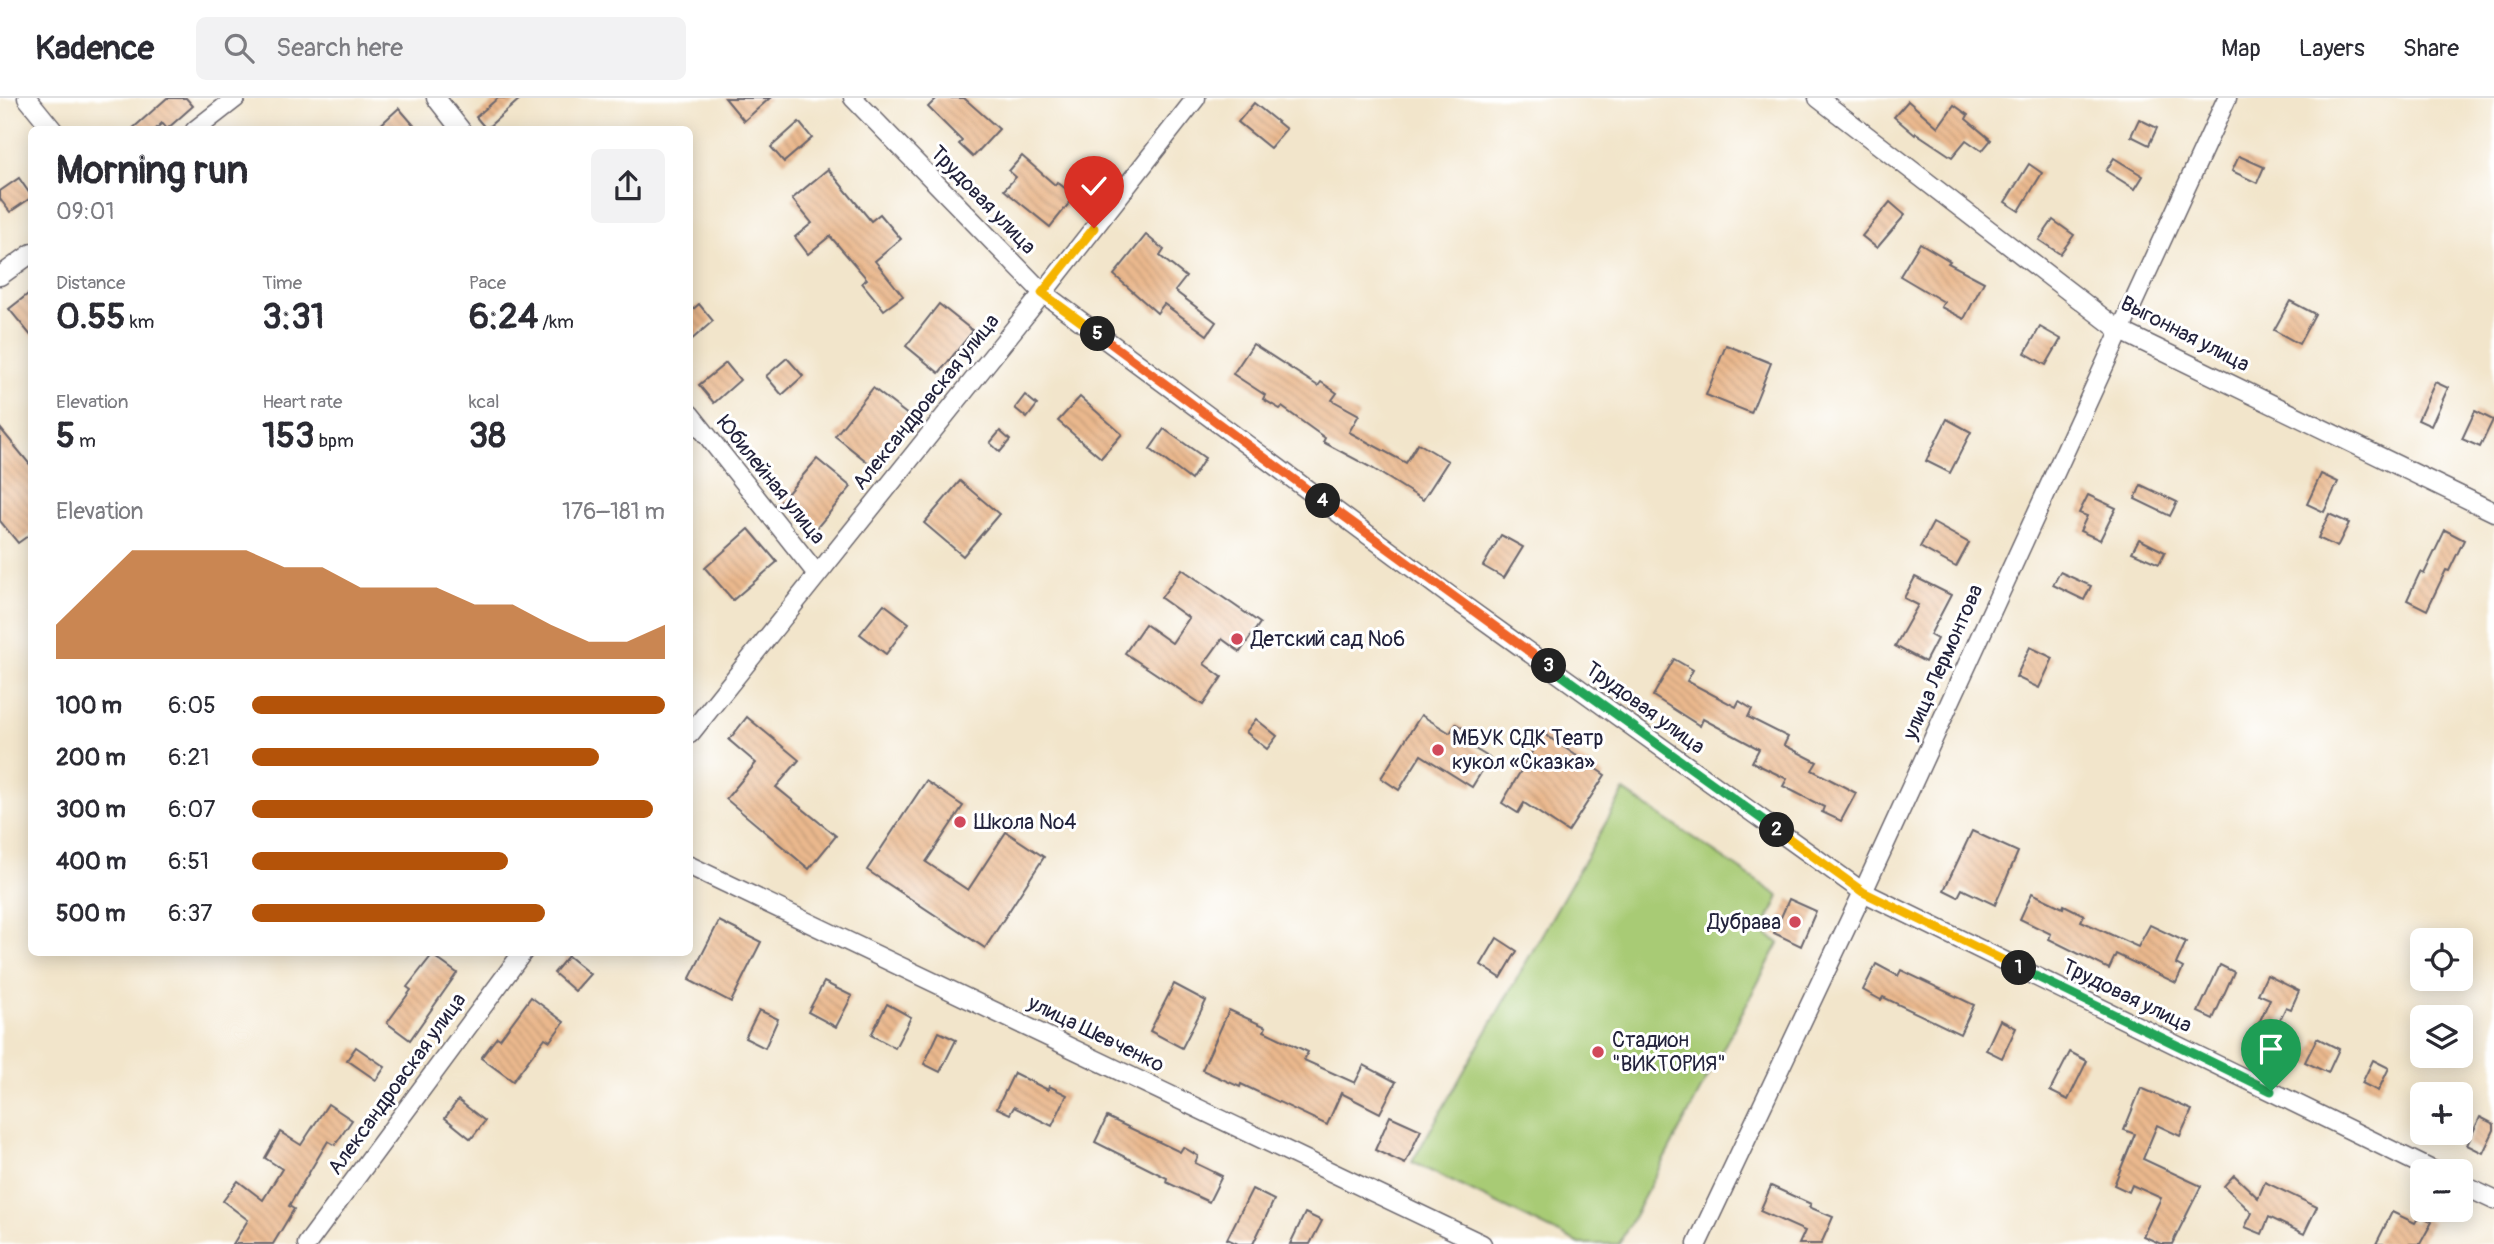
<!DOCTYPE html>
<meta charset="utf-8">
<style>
:root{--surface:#fff;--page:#f2f2f3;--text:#2b2b33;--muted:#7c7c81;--line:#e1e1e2;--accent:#b45309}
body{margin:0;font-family:Pangolin,sans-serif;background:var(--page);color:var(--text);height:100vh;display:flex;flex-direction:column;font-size:26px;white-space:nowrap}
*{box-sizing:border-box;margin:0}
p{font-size:23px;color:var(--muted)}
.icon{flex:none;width:38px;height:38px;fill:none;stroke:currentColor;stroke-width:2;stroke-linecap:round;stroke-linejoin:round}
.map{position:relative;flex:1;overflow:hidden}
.side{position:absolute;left:28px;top:28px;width:665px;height:830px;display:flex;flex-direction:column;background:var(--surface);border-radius:10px;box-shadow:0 4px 18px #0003}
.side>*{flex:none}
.buttons{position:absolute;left:2410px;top:830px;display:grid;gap:14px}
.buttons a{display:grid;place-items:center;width:63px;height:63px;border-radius:10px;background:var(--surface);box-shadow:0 4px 18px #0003;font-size:35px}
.pin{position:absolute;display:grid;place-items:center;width:60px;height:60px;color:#fff;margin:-72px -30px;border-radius:50% 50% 50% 0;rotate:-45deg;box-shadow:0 0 7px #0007}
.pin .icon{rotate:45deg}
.km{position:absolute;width:35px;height:35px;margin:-18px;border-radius:50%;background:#222;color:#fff;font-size:19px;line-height:35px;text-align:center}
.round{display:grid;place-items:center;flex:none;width:74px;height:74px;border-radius:10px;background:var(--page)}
.head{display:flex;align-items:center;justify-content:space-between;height:119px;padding:0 28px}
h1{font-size:38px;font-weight:700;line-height:52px}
.figures{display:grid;grid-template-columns:repeat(3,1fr);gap:10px;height:119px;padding:7px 28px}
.figures div{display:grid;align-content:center}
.figures b{font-size:35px;font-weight:700}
.figures small{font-size:19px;font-weight:400}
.figures p{font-size:19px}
.chart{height:196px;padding:14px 28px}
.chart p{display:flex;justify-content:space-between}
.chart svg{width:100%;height:126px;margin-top:7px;fill:var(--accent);opacity:.7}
ul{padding:0 28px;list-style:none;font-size:23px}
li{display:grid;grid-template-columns:112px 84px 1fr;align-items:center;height:52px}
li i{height:18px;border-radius:9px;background:var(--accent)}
header{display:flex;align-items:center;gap:42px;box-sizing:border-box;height:98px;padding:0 35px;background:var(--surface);border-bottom:2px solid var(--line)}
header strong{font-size:33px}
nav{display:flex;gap:38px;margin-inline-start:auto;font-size:24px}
.search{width:490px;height:63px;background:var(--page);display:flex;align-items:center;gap:18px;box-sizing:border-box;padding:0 24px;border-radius:10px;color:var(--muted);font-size:26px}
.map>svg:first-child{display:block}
</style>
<header>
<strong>Kadence</strong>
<div class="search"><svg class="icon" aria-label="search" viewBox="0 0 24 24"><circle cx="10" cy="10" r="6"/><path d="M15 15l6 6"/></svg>Search here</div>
<nav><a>Map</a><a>Layers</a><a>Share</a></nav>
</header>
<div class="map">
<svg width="2494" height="1146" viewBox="0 0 2494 1146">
<defs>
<pattern id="building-back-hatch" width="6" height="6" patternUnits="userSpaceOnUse" patternTransform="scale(1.75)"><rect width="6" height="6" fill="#eab88d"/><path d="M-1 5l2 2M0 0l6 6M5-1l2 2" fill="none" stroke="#c89e7b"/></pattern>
</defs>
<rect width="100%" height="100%" fill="#fff"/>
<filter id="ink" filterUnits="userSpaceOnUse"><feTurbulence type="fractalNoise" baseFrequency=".0143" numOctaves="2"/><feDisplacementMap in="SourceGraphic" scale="14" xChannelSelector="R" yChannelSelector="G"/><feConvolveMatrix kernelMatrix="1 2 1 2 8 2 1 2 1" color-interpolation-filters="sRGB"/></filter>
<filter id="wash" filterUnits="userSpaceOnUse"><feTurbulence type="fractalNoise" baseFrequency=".00686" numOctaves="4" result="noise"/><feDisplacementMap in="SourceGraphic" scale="28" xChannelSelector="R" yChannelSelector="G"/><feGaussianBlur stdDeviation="1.57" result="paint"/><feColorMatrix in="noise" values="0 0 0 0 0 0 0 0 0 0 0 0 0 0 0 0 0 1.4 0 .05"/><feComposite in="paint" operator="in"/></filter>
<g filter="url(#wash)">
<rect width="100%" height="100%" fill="#f2e5cb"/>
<polygon fill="#a8cb74" stroke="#657658" stroke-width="2" points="1624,693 1779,798 1763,834 1779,845 1619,1146 1580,1146 1412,1064"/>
<g id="blocks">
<g fill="url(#building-back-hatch)">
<polygon points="167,0 186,0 193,8 167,31 162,25 155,32 131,32"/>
<polygon points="498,0 521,0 486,31 476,19"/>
<polygon points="725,0 770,0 744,23"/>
<polygon points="937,0 964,0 999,31 973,59 959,46 962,43 928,9"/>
<polygon points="1908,3 1938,29 1954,7 1968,17 1966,21 1991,42 1982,53 1966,42 1952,59 1916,35 1915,37 1894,19"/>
<polygon points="1254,5 1286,31 1270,50 1238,24"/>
<polygon points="399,10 418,32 375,32"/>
<polygon points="2139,21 2157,30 2149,47 2131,38"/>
<polygon points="799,24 812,40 784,64 771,49"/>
<polygon points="1022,58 1055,87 1057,84 1075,98 1050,129 1004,92 1016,79 1009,73"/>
<polygon points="2239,58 2264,69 2257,85 2232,73"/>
<polygon points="2114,60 2143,78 2135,91 2106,73"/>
<polygon points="2029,66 2042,75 2019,113 2005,104"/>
<polygon points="828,71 871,123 880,116 901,141 875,163 903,198 884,212 862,185 867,181 830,138 808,156 795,139 812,125 792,101"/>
<polygon points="19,80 32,99 10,114 0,101 0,93"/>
<polygon points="1890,104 1905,117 1877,150 1862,138"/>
<polygon points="2053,122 2074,137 2060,156 2039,142"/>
<polygon points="1146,137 1164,152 1160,158 1186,179 1175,193 1216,224 1207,237 1164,206 1157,215 1114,177"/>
<polygon points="1920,145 1950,163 1948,165 1984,184 1964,221 1941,209 1944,204 1900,178"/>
<polygon points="32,193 32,239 9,211"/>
<polygon points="2290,203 2315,216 2299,246 2274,232"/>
<polygon points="699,206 713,223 690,243 690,214"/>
<polygon points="939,206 973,233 939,275 906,248"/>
<polygon points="2040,229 2061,241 2046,267 2025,255"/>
<polygon points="1253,246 1318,288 1321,284 1337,295 1332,302 1359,317 1349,334 1406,365 1418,345 1448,363 1423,402 1372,370 1323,344 1325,340 1282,309 1280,311 1263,301 1265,297 1233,276"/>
<polygon points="1726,247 1771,265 1751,315 1706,297"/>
<polygon points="787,260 803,278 782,297 766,278"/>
<polygon points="726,265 740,282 714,305 699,287"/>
<polygon points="2435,284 2448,290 2431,328 2418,322"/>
<polygon points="873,290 909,318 870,366 835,338"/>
<polygon points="1025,297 1037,307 1027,320 1015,310"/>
<polygon points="1080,299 1122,336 1101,360 1058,323"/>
<polygon points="2475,313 2493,322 2480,349 2462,341"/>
<polygon points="1947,321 1971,334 1950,375 1926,363"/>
<polygon points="0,330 32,369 32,435 18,445 0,423"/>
<polygon points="1164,331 1205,360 1191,382 1150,351"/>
<polygon points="1000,333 1010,342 1000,354 990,345"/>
<polygon points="817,361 851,389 815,432 781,403"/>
<polygon points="2321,376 2338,384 2324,414 2307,406"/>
<polygon points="960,383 999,416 963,458 924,425"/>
<polygon points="2141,387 2177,404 2170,418 2135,401"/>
<polygon points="2088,397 2116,410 2100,442 2080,433 2087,418 2079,415"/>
<polygon points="2329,416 2349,425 2337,449 2318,440"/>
<polygon points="1933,425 1969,445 1956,469 1920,449"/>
<polygon points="749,431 777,464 733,502 705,470"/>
<polygon points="2445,432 2464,442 2449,473 2446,472 2427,512 2407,502 2420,474 2424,476"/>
<polygon points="1501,437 1523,449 1504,480 1483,468"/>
<polygon points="2139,441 2165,454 2159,466 2132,454"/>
<polygon points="1182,471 1260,525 1240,554 1222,541 1204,566 1222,579 1203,607 1125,555 1145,526 1172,545 1189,520 1161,500"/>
<polygon points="2060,474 2091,488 2084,502 2053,487"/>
<polygon points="1915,479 1951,497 1930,537 1937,541 1925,564 1895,548 1918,507 1904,500"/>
<polygon points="884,506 909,525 886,556 860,536"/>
<polygon points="2030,549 2053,560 2039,590 2016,579"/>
<polygon points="1674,561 1693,572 1687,583 1736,609 1739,603 1752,611 1748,619 1788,639 1784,647 1817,664 1812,672 1856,695 1841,723 1822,714 1824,709 1783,688 1787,681 1752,664 1759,651 1703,621 1700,628 1653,598"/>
<polygon points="1421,617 1450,635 1456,626 1476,638 1470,648 1490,660 1472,689 1421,657 1399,692 1381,680"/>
<polygon points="747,619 799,662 776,689 836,738 809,771 726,701 756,665 729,642"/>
<polygon points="1256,621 1277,638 1267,651 1246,634"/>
<polygon points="1543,635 1605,677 1568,734 1524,705 1518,715 1502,705"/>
<polygon points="926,683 963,708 926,764 968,792 1006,734 1044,759 985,850 867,772"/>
<polygon points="1972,733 2018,754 1995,807 1962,791 1958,799 1944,792"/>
<polygon points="2032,795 2063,810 2064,807 2084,817 2081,823 2138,849 2150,827 2186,844 2176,866 2183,870 2176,885 2116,856 2109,871 2049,841 2051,836 2020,821"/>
<polygon points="1789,801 1816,813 1801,848 1774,835"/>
<polygon points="719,823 761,844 731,904 689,882"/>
<polygon points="1497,840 1517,853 1501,880 1481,867"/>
<polygon points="432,857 457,875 410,942 387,925 411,892 407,889"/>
<polygon points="568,858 590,876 575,893 554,875"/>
<polygon points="1876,866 1898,878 1901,872 1974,907 1960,936 1883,899 1881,902 1863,892"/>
<polygon points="2220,867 2234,874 2213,921 2198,914"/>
<polygon points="2267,877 2299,893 2291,911 2286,909 2267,949 2251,942 2270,901 2258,896"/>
<polygon points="824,884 852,898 836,929 808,914"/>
<polygon points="1174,886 1206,903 1182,950 1150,933"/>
<polygon points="531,899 564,924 550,943 545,940 513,983 481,960 497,939 500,941"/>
<polygon points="887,906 911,919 895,950 871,937"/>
<polygon points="759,912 778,921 765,950 745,940"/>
<polygon points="1229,912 1266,929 1264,933 1308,954 1304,962 1355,985 1364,967 1396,984 1380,1015 1341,995 1327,1027 1241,986 1240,989 1202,972"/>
<polygon points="2000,922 2016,930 2002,960 1986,952"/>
<polygon points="939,934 956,942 940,974 924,966"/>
<polygon points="2317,940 2339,951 2328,975 2305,964"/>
<polygon points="356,949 385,969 376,982 347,962"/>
<polygon points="2070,954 2087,963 2068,1002 2050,993"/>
<polygon points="2373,962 2389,970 2378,993 2362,985"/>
<polygon points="1014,975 1048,992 1049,988 1067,997 1052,1028 1014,1009 1010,1016 997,1010"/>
<polygon points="2141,990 2192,1012 2180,1038 2157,1027 2143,1061 2201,1088 2172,1146 2161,1146 2143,1138 2161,1100 2132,1087 2129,1094 2114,1087 2135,1036 2124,1032"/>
<polygon points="458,1002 485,1023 471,1041 445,1020"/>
<polygon points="328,1006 352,1022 335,1047 328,1043 289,1108 294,1111 273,1146 233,1146 248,1122 223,1103 238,1083 263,1102 282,1071 265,1060 280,1034 301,1047"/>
<polygon points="1390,1018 1421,1032 1405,1066 1375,1052"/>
<polygon points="1107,1019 1180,1054 1183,1049 1198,1058 1195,1065 1222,1078 1209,1104 1166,1084 1167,1080 1095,1044"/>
<polygon points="2480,1019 2494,1026 2494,1032 2483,1055 2467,1047"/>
<polygon points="2234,1077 2258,1100 2265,1084 2317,1109 2304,1136 2269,1119 2262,1136 2245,1129 2252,1115 2224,1088"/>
<polygon points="1771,1088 1811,1106 1809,1109 1833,1119 1821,1146 1799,1146 1805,1133 1760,1113"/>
<polygon points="1252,1091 1274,1102 1253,1146 1238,1146 1227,1141"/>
<polygon points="2392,1114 2415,1125 2420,1117 2432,1124 2420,1146 2376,1146"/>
<polygon points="1305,1115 1322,1123 1310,1146 1290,1146"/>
</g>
</g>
</g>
<g filter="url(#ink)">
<use href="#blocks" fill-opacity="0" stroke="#6b666d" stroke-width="2"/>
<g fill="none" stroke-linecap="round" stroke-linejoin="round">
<defs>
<g id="street">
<polyline points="27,0 53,32"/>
<polyline points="436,0 461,32"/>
<polyline points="853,0 1043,195 1449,497 1863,794 2434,1073"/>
<polyline points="1818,0 2119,232 2494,414"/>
<polyline points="195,32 236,0"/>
<polyline points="0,178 32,155"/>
<polyline points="690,316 817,476"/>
<polyline points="690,636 1043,195 1196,0"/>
<polyline points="690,768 1482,1146"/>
<polyline points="2460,1086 2494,1102"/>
<polyline points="307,1146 523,854"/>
<polyline points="1697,1146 1863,794 2227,0"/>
</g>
</defs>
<use href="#street" stroke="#6b666d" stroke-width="21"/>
<use href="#street" stroke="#fff" stroke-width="18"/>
</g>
</g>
<g fill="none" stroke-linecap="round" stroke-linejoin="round" filter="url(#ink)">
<defs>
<polyline id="split-1" points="2019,870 2271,993"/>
<polyline id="split-2" points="1777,732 1863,794 2019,870"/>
<polyline id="split-3" points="1549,568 1777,732"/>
<polyline id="split-4" points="1323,403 1549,568"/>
<polyline id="split-5" points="1098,236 1323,403"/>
<polyline id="split-6" points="1094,130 1042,195 1098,236"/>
</defs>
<use href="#split-1" stroke="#fff" stroke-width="14"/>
<use href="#split-2" stroke="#fff" stroke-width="14"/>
<use href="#split-3" stroke="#fff" stroke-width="14"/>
<use href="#split-4" stroke="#fff" stroke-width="14"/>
<use href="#split-5" stroke="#fff" stroke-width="14"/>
<use href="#split-6" stroke="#fff" stroke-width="14"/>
<use href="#split-1" stroke="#22a559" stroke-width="9"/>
<use href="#split-2" stroke="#f5b400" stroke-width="9"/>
<use href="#split-3" stroke="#22a559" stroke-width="9"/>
<use href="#split-4" stroke="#f0652b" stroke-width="9"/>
<use href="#split-5" stroke="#f0652b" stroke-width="9"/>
<use href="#split-6" stroke="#f5b400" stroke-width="9"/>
</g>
<g fill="#d1495b" stroke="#fff" stroke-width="2.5">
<circle cx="1237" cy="541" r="7"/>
<circle cx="1438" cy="652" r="7"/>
<circle cx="960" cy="724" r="7"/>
<circle cx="1795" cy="824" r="7"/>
<circle cx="1598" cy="954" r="7"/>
</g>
<g text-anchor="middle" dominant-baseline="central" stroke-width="6" stroke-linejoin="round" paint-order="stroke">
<g font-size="21" fill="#22223b" stroke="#fff">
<text transform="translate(983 102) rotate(46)">Трудовая улица</text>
<text transform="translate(2185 236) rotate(27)">Выгонная улица</text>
<text transform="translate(926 304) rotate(-51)">Александровская улица</text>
<text transform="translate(771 382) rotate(51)">Юбилейная улица</text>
<text transform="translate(1943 564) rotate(-66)">улица Лермонтова</text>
<text transform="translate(1645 610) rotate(36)">Трудовая улица</text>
<text transform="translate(2127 898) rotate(26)">Трудовая улица</text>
<text transform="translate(1096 936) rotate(26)">улица Шевченко</text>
<text transform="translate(397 986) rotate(-54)">Александровская улица</text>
</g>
<g font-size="21" fill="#22223b" stroke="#fff" text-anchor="start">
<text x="1251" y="541">Детский сад №6</text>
<text x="1452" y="640">МБУК СДК Театр<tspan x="1452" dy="24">кукол «Сказка»</tspan></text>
<text x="974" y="724">Школа №4</text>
<text x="1781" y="824" text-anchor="end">Дубрава</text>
<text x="1612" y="942">Стадион<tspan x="1612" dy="24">"ВИКТОРИЯ"</tspan></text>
</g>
</g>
</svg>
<div class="buttons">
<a><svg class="icon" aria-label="locate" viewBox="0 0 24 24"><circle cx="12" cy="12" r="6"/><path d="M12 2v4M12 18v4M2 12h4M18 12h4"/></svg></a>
<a><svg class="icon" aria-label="layers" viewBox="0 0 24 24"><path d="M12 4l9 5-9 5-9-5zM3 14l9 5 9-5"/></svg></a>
<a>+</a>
<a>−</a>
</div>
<div class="pin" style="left:2271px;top:993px;background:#1e9e55"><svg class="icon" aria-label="arrive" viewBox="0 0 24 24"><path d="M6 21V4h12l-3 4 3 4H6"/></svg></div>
<div class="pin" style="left:1094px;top:130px;background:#d93025"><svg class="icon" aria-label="check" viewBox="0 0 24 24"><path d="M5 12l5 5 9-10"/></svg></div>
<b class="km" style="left:2019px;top:870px">1</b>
<b class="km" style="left:1777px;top:732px">2</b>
<b class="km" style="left:1549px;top:568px">3</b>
<b class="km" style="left:1323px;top:403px">4</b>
<b class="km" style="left:1098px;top:236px">5</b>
<section class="side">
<div class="head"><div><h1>Morning run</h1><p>09:01</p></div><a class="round"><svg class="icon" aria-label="share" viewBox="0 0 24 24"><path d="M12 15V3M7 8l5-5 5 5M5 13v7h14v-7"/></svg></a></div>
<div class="figures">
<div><p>Distance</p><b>0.55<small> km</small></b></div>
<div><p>Time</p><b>3:31</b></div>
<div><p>Pace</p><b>6:24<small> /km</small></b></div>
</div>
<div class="figures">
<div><p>Elevation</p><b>5<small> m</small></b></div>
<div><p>Heart rate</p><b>153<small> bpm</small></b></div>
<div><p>kcal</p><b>38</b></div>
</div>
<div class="chart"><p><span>Elevation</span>176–181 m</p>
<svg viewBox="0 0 160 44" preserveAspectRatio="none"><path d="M0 44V32L10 19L20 6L30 6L40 6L50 6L60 12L70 12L80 19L90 19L100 19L110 25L120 25L130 32L140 38L150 38L160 32V44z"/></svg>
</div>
<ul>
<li><b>100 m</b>6:05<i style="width:100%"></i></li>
<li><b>200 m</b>6:21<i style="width:84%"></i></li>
<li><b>300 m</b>6:07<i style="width:97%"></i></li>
<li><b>400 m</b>6:51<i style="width:62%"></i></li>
<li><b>500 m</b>6:37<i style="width:71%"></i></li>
</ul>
</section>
</div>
